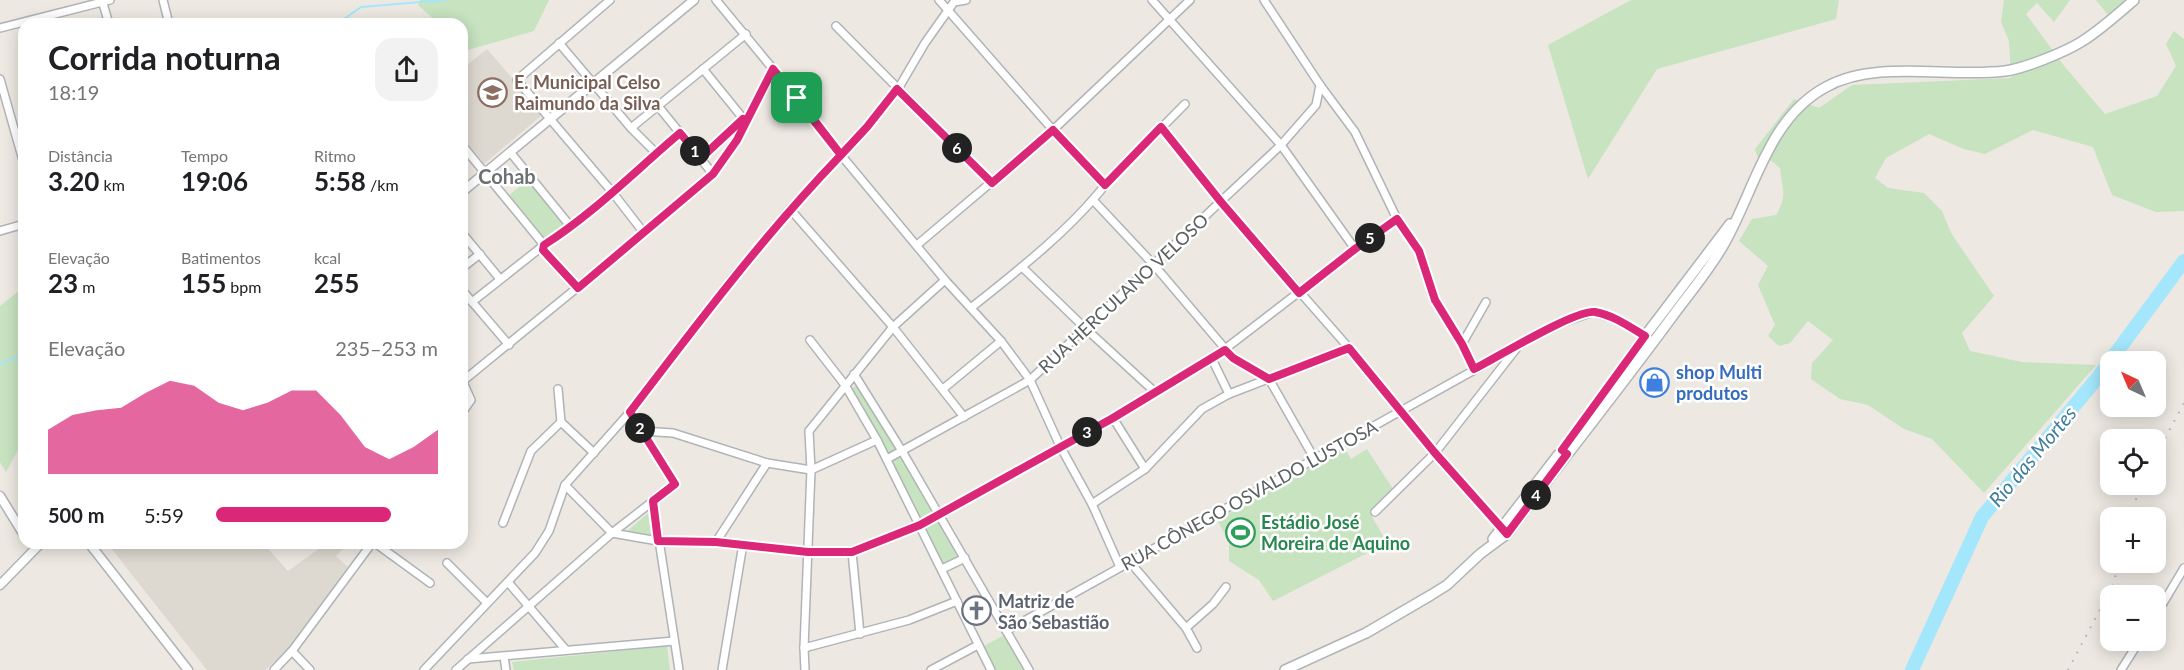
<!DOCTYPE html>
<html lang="pt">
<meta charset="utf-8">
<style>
:root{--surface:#fff;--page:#f2f2f2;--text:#202124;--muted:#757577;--accent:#db2777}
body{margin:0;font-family:Lato,sans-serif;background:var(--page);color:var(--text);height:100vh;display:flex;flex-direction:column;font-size:22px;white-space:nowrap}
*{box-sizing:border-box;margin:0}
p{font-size:20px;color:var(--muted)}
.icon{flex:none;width:33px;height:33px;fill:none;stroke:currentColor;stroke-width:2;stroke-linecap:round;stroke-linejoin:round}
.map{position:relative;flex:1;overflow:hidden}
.side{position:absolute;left:18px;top:18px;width:450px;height:531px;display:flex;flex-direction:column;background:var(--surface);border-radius:18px;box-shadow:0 3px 15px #0003}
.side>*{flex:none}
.needle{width:39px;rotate:316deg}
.buttons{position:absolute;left:2100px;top:351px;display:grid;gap:12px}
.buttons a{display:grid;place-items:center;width:66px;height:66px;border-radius:12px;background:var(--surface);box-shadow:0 3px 15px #0003;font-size:30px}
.pin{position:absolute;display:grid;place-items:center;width:51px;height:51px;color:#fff;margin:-26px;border-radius:12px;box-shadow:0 3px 9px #0006}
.km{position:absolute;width:30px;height:30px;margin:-15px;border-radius:50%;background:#222;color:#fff;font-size:16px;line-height:30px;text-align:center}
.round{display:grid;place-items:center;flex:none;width:63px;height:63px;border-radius:18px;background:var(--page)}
.summary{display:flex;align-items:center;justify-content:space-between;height:102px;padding:0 30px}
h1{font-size:33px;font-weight:700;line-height:45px}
.figures{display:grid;grid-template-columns:repeat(3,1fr);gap:9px;height:102px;padding:6px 30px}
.figures div{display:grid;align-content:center}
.figures b{font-size:26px;font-weight:700}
.figures small{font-size:16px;font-weight:400}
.figures p{font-size:16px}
.chart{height:168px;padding:12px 30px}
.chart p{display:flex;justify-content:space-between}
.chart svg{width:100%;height:108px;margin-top:6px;fill:var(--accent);opacity:.7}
ul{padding:0 30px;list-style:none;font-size:20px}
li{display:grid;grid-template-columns:96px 72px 1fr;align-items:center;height:45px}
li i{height:15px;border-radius:8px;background:var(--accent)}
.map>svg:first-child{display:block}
</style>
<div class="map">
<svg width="2184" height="670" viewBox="0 0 2184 670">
<rect width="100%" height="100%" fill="#ede8e2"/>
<g fill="#ddd8d0">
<polygon points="487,49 543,114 484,164 462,137 462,69"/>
<polygon points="107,543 263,543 288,571 327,543 338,543 343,549 336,556 350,569 288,650 265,670 207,670"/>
</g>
<g fill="#c7e3c0">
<polygon points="420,0 549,0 534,31 468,50 462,45 462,24 439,24 418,5"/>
<polygon points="1631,0 1839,0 1836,19 1657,69 1588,179 1548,45"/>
<path d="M2004,0H2070L2054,22L2037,3L2026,14L2065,67L2105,114L2157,96L2176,66L2166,44L2174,31L2184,39V211L2156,212L2112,195L2093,147L2033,130L1985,154L1964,149L1929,134L1886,158L1875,178L1888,188L1924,193L1942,211L1951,233L1994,296L1962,333L1970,351L2022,362L2096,365L1984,493L1932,439L1904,429L1868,405L1840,399L1811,379L1812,363L1833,340L1808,321L1790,343L1779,346L1768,336L1775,325L1758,285L1768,266L1739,241L1752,219L1776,215C1788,194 1782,190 1780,168L1764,155L1760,164L1755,149L1794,99L1819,108L1852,85L2011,78L2009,41L2001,22Z"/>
<polygon points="2096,0 2127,0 2108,15"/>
<polygon points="528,179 566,223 544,242 507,197"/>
<polygon points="24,287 24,439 6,472 0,462 0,306"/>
<polygon points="858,384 898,450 888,455 850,390"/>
<polygon points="1345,448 1351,459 1367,449 1393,489 1370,513 1387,543 1273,601 1259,580 1229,561 1229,541 1217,520"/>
<polygon points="902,455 933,512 920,519 890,461"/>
<polygon points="648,513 651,537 624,534"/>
<polygon points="938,520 958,558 943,565 925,527"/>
<polygon points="1004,635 1024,670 996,670 984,646"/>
<polygon points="667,646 670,670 514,670 512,662"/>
</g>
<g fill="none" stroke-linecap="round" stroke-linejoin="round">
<g stroke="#a4e6fb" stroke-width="2">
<polyline points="337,24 361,7 445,0"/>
<polyline points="0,364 24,354"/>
</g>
<polyline stroke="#a4e6fb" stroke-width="14" points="1912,670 1982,517 2099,376 2184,261"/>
<defs>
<g id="minor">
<polyline points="102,0 109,24"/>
<polyline points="163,0 169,24"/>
<polyline points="610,0 517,80 613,193 644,233"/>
<polyline points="716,0 797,98 841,155 945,280 1001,341 1030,380 1060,446 1092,504 1120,567"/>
<polyline points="939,0 1053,130 1105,185"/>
<polyline points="1152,0 1281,145 1355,249"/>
<polyline points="1264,0 1320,85 1355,132 1397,219 1419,251 1435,300 1462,344 1474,369"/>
<polyline points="836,26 992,183"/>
<polyline points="0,28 110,0"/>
<polyline points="559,43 631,128 656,153"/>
<polyline points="703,69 746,122"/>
<polyline points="0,79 24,164"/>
<polyline points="658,106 713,174"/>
<polyline points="1161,127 1221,202 1349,348 1435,453 1503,530"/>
<polyline points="631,128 746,34"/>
<polyline points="462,145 544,245 543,250 578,288"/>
<polyline points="510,152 571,227"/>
<polyline points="701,158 743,119"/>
<polyline points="1093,200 1154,265 1233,358 1269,379 1314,458"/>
<polyline points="790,209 893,327 964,417"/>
<polyline points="0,231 24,224"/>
<polyline points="462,233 500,279"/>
<polyline points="917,245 1053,130 1190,0"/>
<polyline points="1022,267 1085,328 1156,393"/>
<polyline points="462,268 480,254"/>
<polyline points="462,290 509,345"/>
<polyline points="472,302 544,245 571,227 680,133"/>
<path d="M972,307C1016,272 1070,230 1105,185L1185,104"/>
<polyline points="810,340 845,385 877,440 991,670"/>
<polyline points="1462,344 1486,302"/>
<polyline points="1212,359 1229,394"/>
<polyline points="854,374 902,451 1029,670"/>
<polyline points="462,380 471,400 462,413"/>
<polyline points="463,381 644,233 713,174 737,140 773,69"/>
<polyline points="558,389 561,422"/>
<polyline points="943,389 1001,341"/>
<polyline points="1113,418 1145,469"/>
<polyline points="642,431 673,433 767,463 811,470 877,440"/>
<polyline points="887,459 1030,380 1281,145 1316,105 1320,85"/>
<polyline points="565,485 612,533 658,541 716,542 808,552 852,552 920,525 1113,418 1212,359 1355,249 1397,219"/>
<polyline points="653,501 679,670"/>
<polyline points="1092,504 1145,469 1202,409 1229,394 1349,348"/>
<polyline points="1375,512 1435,453 1516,349"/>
<polyline points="503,523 531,451 561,422 594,453"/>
<polyline points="716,542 767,463"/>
<polyline points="375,543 430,583"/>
<polyline points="852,552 860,634"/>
<polyline points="1130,562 1186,628 1197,648"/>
<polyline points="447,563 487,603"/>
<polyline points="942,569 965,558"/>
<polyline points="508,582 566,650"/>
<polyline points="2156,615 2184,568"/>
<polyline points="1186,628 1213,604 1226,587"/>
<polyline points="1006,631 1555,325 1593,312 1621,321 1649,339"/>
<polyline points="804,648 909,620 957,601"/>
<polyline points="292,651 310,670"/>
<polyline points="504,657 506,670"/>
<polyline points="468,659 674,641"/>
<polyline points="274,670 292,651 372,543"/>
<polyline points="424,670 535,553 549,531 565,485 630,412 730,281 790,209 867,127 898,89 925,43 954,2 966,0"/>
<polyline points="456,670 612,533 675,484 630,412"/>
<polyline points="722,670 743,544"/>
<polyline points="805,670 804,648 811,470 809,431 893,327 945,280"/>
<polyline points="931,670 978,645"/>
<polyline points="2121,670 2140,640"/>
</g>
<g id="tertiary">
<polyline points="462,192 694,0"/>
<polyline points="0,496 24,535"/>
<polyline points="89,543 188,670"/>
<polyline points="0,585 41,543"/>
</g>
<g id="secondary">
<polyline points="1592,411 1645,336 1730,224"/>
<polyline points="1493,539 1558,455"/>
<path d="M1285,670L1366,633L1431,595L1447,585L1480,554L1507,534C1560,463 1616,393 1669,321C1687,296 1709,271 1724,244C1755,190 1768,118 1826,87C1876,59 1948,78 2005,71C2023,69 2065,52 2081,42C2099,31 2118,14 2134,0"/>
</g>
</defs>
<use href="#minor" stroke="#b0b4b7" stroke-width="10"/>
<use href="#tertiary" stroke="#b0b4b7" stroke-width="11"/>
<use href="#secondary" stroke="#afb4b7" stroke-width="12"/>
<use href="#minor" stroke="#fff" stroke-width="7"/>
<use href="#tertiary" stroke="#fff" stroke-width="8"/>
<use href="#secondary" stroke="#fff" stroke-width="9"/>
<g stroke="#b1b2b2" stroke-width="2" stroke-dasharray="1.5 8" stroke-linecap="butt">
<polyline points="2156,455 2184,403"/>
<polyline points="2131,518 2140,484"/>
<polyline points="2068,670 2113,585 2119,562"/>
</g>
</g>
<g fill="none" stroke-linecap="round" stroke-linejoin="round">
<defs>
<path id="route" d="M797,98L773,69L737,140L713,174L578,288L543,250L544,245C594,213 635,171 680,133L701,158L743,119L746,122L773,69L841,155C764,235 697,324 630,412L675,484L653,501L658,541L716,542L808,552H852L920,525L1113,418L1225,350L1233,358L1269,379L1349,348L1435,453L1507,534L1567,454L1562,450L1645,336C1630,327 1613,315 1595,312C1576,309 1496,358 1474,369L1462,344L1435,300L1419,251L1397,219L1355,249L1299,293L1221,202L1161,127L1105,185L1053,130L992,183L897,89L867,127L841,155L797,98"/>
</defs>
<use href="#route" stroke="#fff" stroke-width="12"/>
<use href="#route" stroke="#db2777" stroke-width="8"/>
</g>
<defs>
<symbol id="school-ring" viewBox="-11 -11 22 22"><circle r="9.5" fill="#fff" stroke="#8d6e63" stroke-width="1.5"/><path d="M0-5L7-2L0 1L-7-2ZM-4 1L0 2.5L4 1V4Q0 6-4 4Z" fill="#8d6e63"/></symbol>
<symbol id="shop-ring" viewBox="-11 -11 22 22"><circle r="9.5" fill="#fff" stroke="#3f7fe0" stroke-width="1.5"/><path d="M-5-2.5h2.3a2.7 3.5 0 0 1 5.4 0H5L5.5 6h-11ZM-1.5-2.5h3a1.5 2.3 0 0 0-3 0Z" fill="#3f7fe0"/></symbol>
<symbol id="stadium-ring" viewBox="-11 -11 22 22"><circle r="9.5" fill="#fff" stroke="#2e9e5b" stroke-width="1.5"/><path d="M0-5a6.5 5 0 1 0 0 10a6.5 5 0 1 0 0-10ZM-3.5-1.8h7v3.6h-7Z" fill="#2e9e5b"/></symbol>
<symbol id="church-ring" viewBox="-11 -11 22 22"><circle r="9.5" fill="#fff" stroke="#6b7280" stroke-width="1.5"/><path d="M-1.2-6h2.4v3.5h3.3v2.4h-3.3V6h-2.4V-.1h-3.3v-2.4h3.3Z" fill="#6b7280"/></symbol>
</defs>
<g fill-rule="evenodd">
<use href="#school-ring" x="476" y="76" width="33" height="33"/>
<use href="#shop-ring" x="1638" y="366" width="33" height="33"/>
<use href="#stadium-ring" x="1224" y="516" width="33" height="33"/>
<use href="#church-ring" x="960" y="594" width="33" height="33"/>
</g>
<g text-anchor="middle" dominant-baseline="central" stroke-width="5" stroke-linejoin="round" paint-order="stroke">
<g font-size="18" font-weight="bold" fill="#785e54" stroke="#fff" text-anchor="start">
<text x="514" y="82">E. Municipal Celso<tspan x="514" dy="21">Raimundo da Silva</tspan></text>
</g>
<g font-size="18" fill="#5b6062" stroke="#fff">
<text transform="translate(1123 293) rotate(-43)">RUA HERCULANO VELOSO</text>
<text transform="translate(1249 495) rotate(-29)">RUA CÔNEGO OSVALDO LUSTOSA</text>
</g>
<g font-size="18" font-weight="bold" fill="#366cbe" stroke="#fff" text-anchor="start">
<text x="1676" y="372">shop Multi<tspan x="1676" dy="21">produtos</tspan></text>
</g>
<g font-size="18" font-weight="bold" fill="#27864d" stroke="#fff" text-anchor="start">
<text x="1261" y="522">Estádio José<tspan x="1261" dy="21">Moreira de Aquino</tspan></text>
</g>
<g font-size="18" font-weight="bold" fill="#5b616d" stroke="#fff" text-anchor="start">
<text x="998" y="601">Matriz de<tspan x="998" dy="21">São Sebastião</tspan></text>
</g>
<g font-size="20" font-weight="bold" fill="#6c7274" stroke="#fff">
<text x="507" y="176">Cohab</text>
</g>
<g font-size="20" font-style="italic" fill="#3d7d9b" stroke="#fff">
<text transform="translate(2032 456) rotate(-50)">Rio das Mortes</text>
</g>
</g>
</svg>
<div class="buttons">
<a><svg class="needle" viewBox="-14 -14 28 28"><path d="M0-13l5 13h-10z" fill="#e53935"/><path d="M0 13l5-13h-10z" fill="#757577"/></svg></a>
<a><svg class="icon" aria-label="locate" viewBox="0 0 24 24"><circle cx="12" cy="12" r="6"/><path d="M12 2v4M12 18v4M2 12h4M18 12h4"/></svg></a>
<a>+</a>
<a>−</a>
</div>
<div class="pin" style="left:797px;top:98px;background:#1e9e55"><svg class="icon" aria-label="arrive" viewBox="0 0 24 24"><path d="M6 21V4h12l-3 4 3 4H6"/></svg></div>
<b class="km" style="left:695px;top:151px">1</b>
<b class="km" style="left:640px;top:428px">2</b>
<b class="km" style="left:1087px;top:432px">3</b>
<b class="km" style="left:1536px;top:495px">4</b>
<b class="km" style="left:1370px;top:238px">5</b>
<b class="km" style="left:957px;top:148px">6</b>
<section class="side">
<div class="summary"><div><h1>Corrida noturna</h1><p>18:19</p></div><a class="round"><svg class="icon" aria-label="share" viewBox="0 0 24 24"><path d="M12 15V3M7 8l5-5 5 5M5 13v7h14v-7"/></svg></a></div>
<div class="figures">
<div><p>Distância</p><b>3.20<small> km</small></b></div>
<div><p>Tempo</p><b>19:06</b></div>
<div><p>Ritmo</p><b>5:58<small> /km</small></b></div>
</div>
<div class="figures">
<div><p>Elevação</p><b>23<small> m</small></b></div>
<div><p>Batimentos</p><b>155<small> bpm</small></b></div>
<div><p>kcal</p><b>255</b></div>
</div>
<div class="chart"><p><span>Elevação</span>235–253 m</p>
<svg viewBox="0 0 160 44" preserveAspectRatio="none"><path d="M0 44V26L10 20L20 18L30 17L40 11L50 6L60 8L70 15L80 18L90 15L100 10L110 10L120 20L130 33L140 38L150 33L160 26V44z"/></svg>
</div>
<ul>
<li><b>500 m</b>5:59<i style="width:79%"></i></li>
</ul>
</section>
</div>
